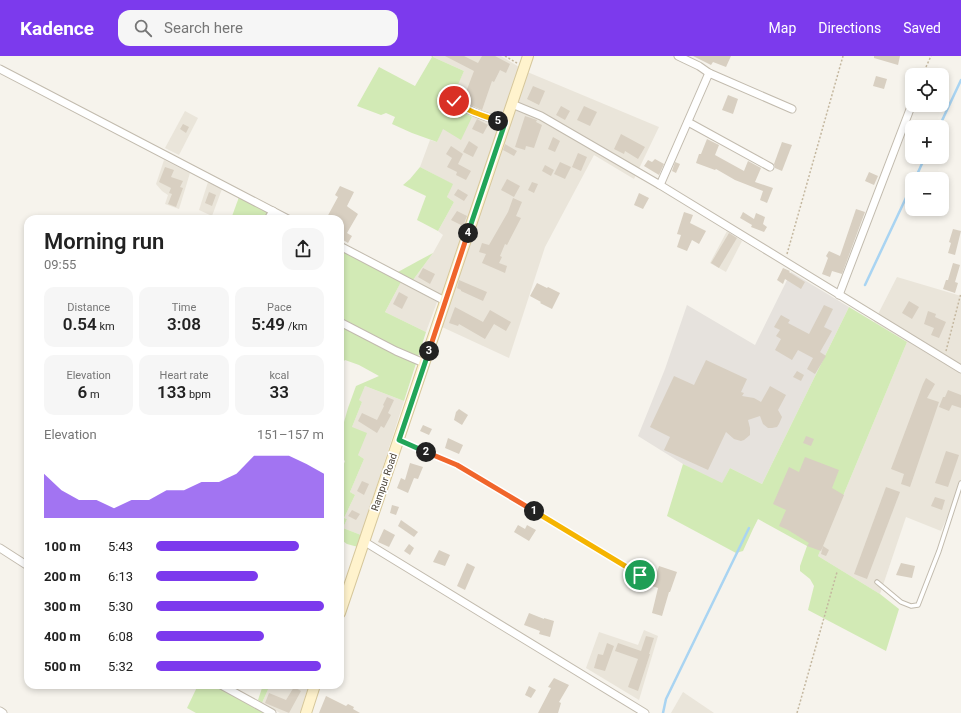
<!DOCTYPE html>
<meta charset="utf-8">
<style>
:root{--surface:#fff;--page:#f6f6f6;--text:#222;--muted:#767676;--accent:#7c3aed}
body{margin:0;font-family:Roboto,sans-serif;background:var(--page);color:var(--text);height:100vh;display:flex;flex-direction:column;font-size:15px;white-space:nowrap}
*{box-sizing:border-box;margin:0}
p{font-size:13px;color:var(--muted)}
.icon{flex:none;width:22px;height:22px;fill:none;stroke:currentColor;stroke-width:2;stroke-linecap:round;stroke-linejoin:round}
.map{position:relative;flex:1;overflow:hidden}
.sheet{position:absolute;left:24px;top:159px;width:320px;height:474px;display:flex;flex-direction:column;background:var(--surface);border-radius:12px;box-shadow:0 2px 6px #0003}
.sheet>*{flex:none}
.tools{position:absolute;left:905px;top:12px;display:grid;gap:8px}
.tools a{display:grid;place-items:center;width:44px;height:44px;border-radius:8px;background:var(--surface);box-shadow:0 2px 6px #0003;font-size:20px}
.pin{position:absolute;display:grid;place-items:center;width:34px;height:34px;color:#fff;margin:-17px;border:2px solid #fff;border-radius:50%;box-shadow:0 1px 4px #0007}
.km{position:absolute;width:20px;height:20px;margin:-10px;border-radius:50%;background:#222;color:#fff;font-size:11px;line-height:20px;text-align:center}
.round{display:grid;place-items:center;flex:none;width:42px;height:42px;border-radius:12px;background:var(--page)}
.overview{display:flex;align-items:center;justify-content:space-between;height:68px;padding:0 20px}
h1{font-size:22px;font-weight:600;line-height:30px}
.figures{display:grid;grid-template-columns:repeat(3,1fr);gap:6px;height:68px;padding:4px 20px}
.figures div{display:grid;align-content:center;border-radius:10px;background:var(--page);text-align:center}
.figures b{font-size:17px;font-weight:600}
.figures small{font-size:11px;font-weight:400}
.figures p{font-size:11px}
.chart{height:112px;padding:8px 20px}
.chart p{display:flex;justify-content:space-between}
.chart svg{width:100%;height:72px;margin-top:4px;fill:var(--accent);opacity:.7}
ul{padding:0 20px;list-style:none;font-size:13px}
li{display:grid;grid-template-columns:64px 48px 1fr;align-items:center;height:30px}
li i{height:10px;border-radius:5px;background:var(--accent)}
header{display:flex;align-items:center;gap:24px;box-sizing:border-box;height:56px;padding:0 20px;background:var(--accent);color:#fff}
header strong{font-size:19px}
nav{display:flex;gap:22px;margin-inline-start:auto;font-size:14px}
.search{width:280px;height:36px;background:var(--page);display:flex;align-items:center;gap:10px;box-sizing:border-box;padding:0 14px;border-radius:12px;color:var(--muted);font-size:15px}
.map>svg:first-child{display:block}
</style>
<header>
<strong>Kadence</strong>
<div class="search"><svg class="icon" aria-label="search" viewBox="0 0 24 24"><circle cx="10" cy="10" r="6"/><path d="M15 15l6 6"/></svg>Search here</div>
<nav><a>Map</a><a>Directions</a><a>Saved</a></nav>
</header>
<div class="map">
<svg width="961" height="657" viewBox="0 0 961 657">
<rect width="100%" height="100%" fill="#f6f3ec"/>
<g fill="#eae5da">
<polygon points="433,0 501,0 519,11 444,241 413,224 433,197 443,179 438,175 454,146 447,141 452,128 420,111 430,84 437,86 442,73 472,62 459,54 449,47 464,15 433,1"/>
<polygon points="525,15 659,71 634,123 594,99 545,191 509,302 442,271"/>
<polygon points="185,55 198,62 179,99 165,92"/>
<polygon points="164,104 190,117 179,153 165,148 168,139 162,135 156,128"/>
<polygon points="208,126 222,133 212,160 199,154"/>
<polygon points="727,175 742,185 726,216 710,207"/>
<polygon points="897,221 961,240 961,430 941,475 906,461 880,538 818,500 907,286 874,266"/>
<polygon points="401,226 437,246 426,276 385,256"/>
<polygon points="365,330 404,345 361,479 343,472 347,463 344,462 355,439 350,436 364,403 358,399 352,371 362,346 358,344"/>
<polygon points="644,574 658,580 639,644 586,612 599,576 638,589"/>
<polygon points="270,629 310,629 301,657 280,657 262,647"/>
<polygon points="683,636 714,657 671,657"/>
</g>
<polygon fill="#e6e2dd" points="791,216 849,251 762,428 730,412 722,428 683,408 638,380 665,313 687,249 755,289"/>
<g fill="#d2eab5">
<polygon points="431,0 433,0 433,1 464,15 450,47 459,54 472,61 461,84 443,73 437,86 412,77 392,68 395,61 386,57 381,59 357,50 379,11 415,30 432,1"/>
<polygon points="420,111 453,128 447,141 454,146 438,175 417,164 426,140 403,129 410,123"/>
<polygon points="239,141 280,163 231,163"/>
<polygon points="340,194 401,226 385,256 426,276 404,345 365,330 359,344 362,346 352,371 367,377 358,399 364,403 350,436 355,439 344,462 347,463 343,472 361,479 358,491 347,488 340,483 342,456 340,441 340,418 345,405 340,400 343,383 340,381 340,373 342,373 348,352 356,330 379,320 359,309 345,304 340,309"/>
<polygon points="433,197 413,224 398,216 418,205"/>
<polygon points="849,251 907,286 818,500 880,538 899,553 886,595 808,554 814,530 810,523 800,515 800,510 807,490 758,463 753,473 743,495 736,497 667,460 683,408 722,427 730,412 762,428"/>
<polygon points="198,629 216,629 267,657 196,657 187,652"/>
<polygon points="263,629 270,629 262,647 258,644"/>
</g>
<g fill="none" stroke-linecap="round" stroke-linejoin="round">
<g stroke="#a9d4f2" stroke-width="2.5">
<polyline points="939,71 961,24"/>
<polyline points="915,123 925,101"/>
<polyline points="865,229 912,129"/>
<polyline points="663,657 666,643 749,472"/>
</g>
</g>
<g fill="#d8cfc1">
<polygon points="445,0 464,0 478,7 482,0 495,0 510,8 506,17 500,14 494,26 492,25 482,54 468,48 459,42 462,34 466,36 474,15"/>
<polygon points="693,0 731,0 726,11 713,6 711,9"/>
<polygon points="874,0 900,0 898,9 874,2"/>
<polygon points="876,20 887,23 884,33 873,30"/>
<polygon points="533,30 545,35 539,49 527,43"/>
<polygon points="728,39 738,43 733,58 722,54"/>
<polygon points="561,50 570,55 565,64 556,59"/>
<polygon points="584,50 597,56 590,70 577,64"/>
<polygon points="525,60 537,64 536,66 542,69 534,92 526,90 525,94 515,91"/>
<polygon points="477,63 488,69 483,78 472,73"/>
<polygon points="183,68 189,71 186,77 180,73"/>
<polygon points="621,78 645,91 638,103 625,95 624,98 614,93"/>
<polygon points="553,81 560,85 555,96 548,93"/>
<polygon points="707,83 719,89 715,99 744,115 748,105 761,112 755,126 773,132 767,147 760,144 763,135 735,124 716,113 715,114 696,107 699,98 701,98"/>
<polygon points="469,85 478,91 473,101 463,96"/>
<polygon points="782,86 792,89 782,115 775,112 774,108"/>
<polygon points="505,88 517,95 514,100 503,94"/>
<polygon points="451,90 463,98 458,108 471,115 466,124 456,119 457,116 447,111 452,102 446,98"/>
<polygon points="578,97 587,101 581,115 572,111"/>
<polygon points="655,103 664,108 659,119 644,110 648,104 652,106"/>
<polygon points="560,106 571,111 565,123 554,118"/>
<polygon points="675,106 680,108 676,117 672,115"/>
<polygon points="545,109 554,114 551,120 542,115"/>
<polygon points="165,111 174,114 171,121 183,125 180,131 183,132 176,151 168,148 172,138 169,137 171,132 159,126"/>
<polygon points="869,116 878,120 874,129 865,125"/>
<polygon points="507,123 520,130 514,141 501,134"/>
<polygon points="532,126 538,128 534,137 528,134"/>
<polygon points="340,130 354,136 347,150 348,151 358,158 347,177 352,180 348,187 340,182 340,163 326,163 338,141 335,139"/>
<polygon points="458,133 468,139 464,145 454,139"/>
<polygon points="209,136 216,139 212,150 205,147"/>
<polygon points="639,137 649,142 643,153 634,149"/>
<polygon points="513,142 522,146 516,160 521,162 507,189 505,188 500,200 502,201 499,207 507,210 505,217 482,207 486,198 479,196 482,187 489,189 508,156"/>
<polygon points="856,153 865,156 842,218 832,215 830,221 822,218 828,202 826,200 829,195 840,200"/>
<polygon points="457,155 467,160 463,170 451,164"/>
<polygon points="684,156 693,159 690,167 706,175 699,188 692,184 687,195 677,191 681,179 677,178"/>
<polygon points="743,156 754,163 756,157 765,161 763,168 767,171 764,176 751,171 752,169 740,162"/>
<polygon points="953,173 961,175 955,199 948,197 951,187 949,186"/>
<polygon points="729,177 737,182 719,212 711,207"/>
<polygon points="953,207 960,209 955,226 958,227 955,237 943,233 946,224 948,224"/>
<polygon points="423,212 435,218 430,228 418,221"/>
<polygon points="783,212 790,215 789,216 805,226 801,233 785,223 783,228 777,224"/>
<polygon points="459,224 487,236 483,245 461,235 461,234 457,232"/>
<polygon points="537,227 547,232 548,231 560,237 552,253 540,247 541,246 530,240"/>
<polygon points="399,236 408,241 402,253 393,248"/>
<polygon points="909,245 919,251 912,263 902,257"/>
<polygon points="824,249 833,253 824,271 832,275 820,296 826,300 815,318 807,313 813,302 798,294 792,304 775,294 781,283 776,280 780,274 774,271 781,259 790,264 788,267 809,278"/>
<polygon points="455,251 483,266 490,254 511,266 506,275 494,268 485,283 459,268 458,270 449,267"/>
<polygon points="928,255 936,258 935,261 946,266 939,282 931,279 934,272 924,268"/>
<polygon points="706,304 747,323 741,336 744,337 742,340 754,342 761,346 770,330 786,339 778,354 782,361 779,368 777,371 772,372 768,372 763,368 760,360 748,364 750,372 750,379 744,384 741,385 734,383 726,376 708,414 664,394 670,381 650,371 674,320 694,329"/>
<polygon points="797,315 804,319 801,325 793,321"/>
<polygon points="926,322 935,328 927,342 939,346 910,431 901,428 904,418 891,413 923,328"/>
<polygon points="948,334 961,339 961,352 952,349 949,355 939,351 943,341 945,341"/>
<polygon points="387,341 394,344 388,357 391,359 384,372 381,370 377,377 358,365 362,357 377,364 384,350 383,349"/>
<polygon points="459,353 468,359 462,369 454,364 456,356"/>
<polygon points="423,369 432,373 429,379 420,375"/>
<polygon points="806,380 814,383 811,390 803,387"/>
<polygon points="448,382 463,389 459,398 445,392"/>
<polygon points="946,395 959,399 948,431 935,427"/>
<polygon points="805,401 839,414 832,432 844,439 823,490 829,494 826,500 821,498 823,490 821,495 807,490 809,487 788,474 779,470 786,454 773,448 789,411 799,416"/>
<polygon points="410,407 423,411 418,423 414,422 408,437 397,432 401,422 405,424"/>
<polygon points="362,425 369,428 364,439 357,435"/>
<polygon points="886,431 900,436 867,523 854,518"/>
<polygon points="935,441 945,444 942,454 931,450"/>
<polygon points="392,449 399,451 396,459 390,457"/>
<polygon points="352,454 360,458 356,464 348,460"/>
<polygon points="401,464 418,476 414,481 398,470"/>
<polygon points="518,469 525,473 527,469 536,474 529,485 514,476"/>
<polygon points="384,473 395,479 389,491 378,486"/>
<polygon points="409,488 414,492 410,499 404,495"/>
<polygon points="439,494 450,499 445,510 433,506"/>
<polygon points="467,507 475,511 465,534 457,530"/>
<polygon points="901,507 915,510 912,522 896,519"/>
<polygon points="659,510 677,516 670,536 669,536 662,560 652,557 658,532 652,530"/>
<polygon points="529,557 544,563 544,562 554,565 550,581 539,578 540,575 524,569"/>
<polygon points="646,580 654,582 649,598 650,598 638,635 628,631 638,603 615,595 618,587 641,595"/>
<polygon points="607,587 614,590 605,615 594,612 598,598 603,599"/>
<polygon points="554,622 569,629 559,646 561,647 558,657 538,657 551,632 548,631"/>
<polygon points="529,630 536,634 531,642 525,639"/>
<polygon points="294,631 301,635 289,657 265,647 269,637 286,644"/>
<polygon points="326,640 346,650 348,648 354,651 353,653 360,657 319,657"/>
</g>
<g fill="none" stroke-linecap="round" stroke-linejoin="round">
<defs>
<polyline id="service" points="877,526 901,546 911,550 918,549 939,495 961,427"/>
<g id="minor">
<polyline points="678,0 699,10 709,17 792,53"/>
<polyline points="0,13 288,163"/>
<polyline points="923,19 923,18"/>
<path d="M454,45C469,56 487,61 505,67"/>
<polyline points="512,48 541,60 660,129 961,313"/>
<polyline points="688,66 770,111"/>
<polyline points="660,129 709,17"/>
<polyline points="268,163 273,155"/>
<polyline points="340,190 445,245"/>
<polyline points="839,239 912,48"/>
<polyline points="340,266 396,295 424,307"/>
<polyline points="365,486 645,657"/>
<polyline points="0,492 28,510"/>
<polyline points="221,629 272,657"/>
<polyline points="0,655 3,657"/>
</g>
<g id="secondary">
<polyline points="340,557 528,0"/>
<polyline points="306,657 315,629"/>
</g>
</defs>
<use href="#service" stroke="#c2bbae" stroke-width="5.5"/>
<use href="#minor" stroke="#c2bbae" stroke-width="9"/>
<use href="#secondary" stroke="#d6c79b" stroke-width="12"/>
<g stroke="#c4b79f" stroke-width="1.5" stroke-dasharray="2 2" stroke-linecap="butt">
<polyline points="505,0 517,7"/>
<polyline points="926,11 931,0"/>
<polyline points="787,198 843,0"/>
<polyline points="946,295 961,237"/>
<polyline points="406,387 457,409 640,519"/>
<polyline points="797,657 837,516"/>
</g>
<use href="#service" stroke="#fff" stroke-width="3.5"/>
<use href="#minor" stroke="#fff" stroke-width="7"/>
<use href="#secondary" stroke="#fff3cd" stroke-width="10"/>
</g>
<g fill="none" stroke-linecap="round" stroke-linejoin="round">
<defs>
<polyline id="split-1" points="534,455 640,519"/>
<polyline id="split-2" points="426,396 457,409 534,455"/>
<polyline id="split-3" points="426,396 399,384 429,295"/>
<polyline id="split-4" points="429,295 468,177"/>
<polyline id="split-5" points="468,177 505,67 498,65"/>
<path id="split-6" d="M454,45C467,55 482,59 498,65"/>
</defs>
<use href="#split-1" stroke="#fff" stroke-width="8"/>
<use href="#split-2" stroke="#fff" stroke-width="8"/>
<use href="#split-3" stroke="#fff" stroke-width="8"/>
<use href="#split-4" stroke="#fff" stroke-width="8"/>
<use href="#split-5" stroke="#fff" stroke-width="8"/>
<use href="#split-6" stroke="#fff" stroke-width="8"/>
<use href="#split-1" stroke="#f5b400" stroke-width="5"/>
<use href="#split-2" stroke="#f0652b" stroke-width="5"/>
<use href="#split-3" stroke="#22a559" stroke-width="5"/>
<use href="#split-4" stroke="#f0652b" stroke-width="5"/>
<use href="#split-5" stroke="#22a559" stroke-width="5"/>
<use href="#split-6" stroke="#f5b400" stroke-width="5"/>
</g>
<g text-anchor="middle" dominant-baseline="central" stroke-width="3.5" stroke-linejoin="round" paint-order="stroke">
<g font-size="10" fill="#4b4439" stroke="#fff">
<text transform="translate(384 426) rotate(-71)">Rampur Road</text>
</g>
</g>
</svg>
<div class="tools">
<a><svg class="icon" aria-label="locate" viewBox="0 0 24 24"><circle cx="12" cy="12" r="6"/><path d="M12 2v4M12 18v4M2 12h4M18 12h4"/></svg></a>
<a>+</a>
<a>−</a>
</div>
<div class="pin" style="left:640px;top:519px;background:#1e9e55"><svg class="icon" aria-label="arrive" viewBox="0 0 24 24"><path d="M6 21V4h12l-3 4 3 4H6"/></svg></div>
<div class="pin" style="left:454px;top:45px;background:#d93025"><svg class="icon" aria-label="check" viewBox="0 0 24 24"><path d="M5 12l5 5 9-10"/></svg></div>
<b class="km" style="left:534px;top:455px">1</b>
<b class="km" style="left:426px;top:396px">2</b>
<b class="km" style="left:429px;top:295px">3</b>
<b class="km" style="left:468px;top:177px">4</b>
<b class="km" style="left:498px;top:65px">5</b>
<section class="sheet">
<div class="overview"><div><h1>Morning run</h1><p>09:55</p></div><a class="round"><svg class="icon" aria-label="share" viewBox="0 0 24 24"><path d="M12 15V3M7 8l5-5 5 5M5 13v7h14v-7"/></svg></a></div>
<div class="figures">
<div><p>Distance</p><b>0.54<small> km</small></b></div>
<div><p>Time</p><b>3:08</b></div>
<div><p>Pace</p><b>5:49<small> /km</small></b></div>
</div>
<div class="figures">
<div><p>Elevation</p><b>6<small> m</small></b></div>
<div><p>Heart rate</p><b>133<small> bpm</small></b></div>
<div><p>kcal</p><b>33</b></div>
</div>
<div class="chart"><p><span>Elevation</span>151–157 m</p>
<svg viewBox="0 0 160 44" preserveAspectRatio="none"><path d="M0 44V17L10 27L20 33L30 33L40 38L50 33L60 33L70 27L80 27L90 22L100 22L110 17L120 6L130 6L140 6L150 11L160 17V44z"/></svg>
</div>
<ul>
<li><b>100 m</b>5:43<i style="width:85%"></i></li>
<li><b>200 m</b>6:13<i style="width:61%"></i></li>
<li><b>300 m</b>5:30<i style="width:100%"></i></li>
<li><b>400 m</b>6:08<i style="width:64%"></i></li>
<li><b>500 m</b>5:32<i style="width:98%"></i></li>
</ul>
</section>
</div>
